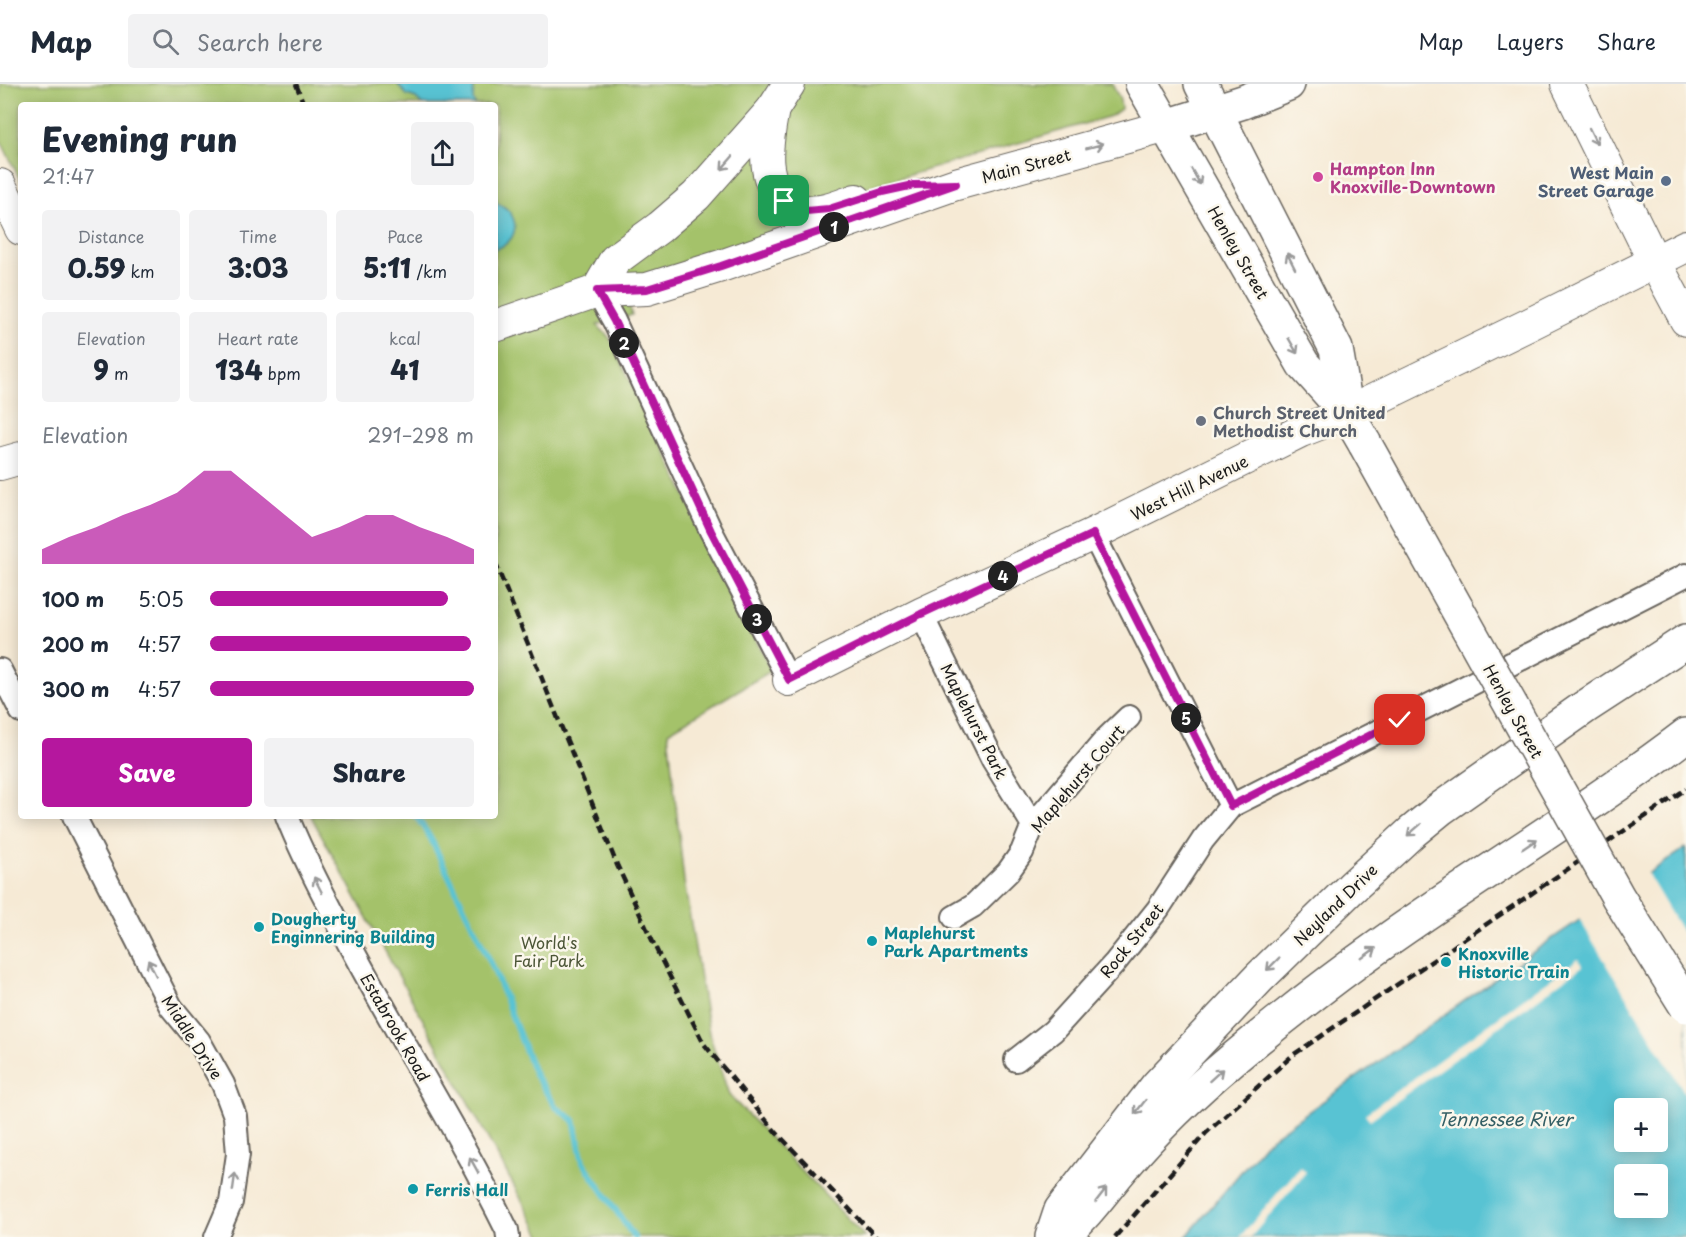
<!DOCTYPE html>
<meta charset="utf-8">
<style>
:root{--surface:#fff;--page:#f2f2f3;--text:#1f2937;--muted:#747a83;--line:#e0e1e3;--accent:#b5179e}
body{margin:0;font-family:"Playpen Sans",sans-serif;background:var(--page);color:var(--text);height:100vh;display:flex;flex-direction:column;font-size:22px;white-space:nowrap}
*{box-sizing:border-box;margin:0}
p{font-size:20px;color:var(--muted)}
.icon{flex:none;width:33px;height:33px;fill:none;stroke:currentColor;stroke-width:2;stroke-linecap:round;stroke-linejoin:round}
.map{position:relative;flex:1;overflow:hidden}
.side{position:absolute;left:18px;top:18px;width:480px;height:717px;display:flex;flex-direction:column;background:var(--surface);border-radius:6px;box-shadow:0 3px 15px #0003}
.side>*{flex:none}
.controls{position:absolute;left:1614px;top:1014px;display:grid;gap:12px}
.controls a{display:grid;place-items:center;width:54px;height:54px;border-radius:6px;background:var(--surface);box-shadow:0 3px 15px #0003;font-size:30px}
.pin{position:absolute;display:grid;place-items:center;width:51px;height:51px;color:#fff;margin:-26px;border-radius:12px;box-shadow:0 3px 9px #0006}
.km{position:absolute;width:30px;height:30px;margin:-15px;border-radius:50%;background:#222;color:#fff;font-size:16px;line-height:30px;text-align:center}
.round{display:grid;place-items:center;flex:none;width:63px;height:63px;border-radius:6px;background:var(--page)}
.summary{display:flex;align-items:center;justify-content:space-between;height:102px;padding:0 24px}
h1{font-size:33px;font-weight:800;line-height:45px}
.stats{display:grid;grid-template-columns:repeat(3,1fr);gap:9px;height:102px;padding:6px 24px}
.stats div{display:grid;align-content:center;border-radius:6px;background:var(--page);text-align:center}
.stats b{font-size:26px;font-weight:800}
.stats small{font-size:16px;font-weight:400}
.stats p{font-size:16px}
.chart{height:168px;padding:12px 24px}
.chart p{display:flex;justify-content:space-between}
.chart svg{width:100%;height:108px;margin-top:6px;fill:var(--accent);opacity:.7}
.primary-button{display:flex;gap:12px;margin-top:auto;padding:12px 24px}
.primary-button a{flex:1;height:69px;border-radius:6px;background:var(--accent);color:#fff;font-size:24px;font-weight:800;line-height:69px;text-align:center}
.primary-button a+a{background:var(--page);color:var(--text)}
ul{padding:0 24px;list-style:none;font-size:20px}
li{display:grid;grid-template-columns:96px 72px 1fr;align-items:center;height:45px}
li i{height:15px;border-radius:8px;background:var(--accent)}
header{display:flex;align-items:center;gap:36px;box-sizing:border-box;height:84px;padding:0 30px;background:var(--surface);border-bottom:2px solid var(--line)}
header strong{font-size:28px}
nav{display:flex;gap:33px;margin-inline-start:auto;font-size:21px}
.search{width:420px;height:54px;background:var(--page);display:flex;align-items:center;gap:15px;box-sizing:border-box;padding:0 21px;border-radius:6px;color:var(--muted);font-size:22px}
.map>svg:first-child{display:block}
</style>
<header>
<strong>Map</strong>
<div class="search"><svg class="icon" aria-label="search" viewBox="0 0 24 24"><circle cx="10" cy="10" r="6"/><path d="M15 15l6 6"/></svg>Search here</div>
<nav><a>Map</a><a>Layers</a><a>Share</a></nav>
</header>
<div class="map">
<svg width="1686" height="1153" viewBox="0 0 1686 1153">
<rect width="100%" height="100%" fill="#fbf7ec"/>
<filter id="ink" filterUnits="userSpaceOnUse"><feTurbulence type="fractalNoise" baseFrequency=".0167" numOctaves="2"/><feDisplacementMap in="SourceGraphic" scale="12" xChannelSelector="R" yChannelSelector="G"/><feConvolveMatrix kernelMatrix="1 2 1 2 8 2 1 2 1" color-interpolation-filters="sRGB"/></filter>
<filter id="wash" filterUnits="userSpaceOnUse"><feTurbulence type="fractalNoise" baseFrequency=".008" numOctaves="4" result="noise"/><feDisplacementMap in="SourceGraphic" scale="24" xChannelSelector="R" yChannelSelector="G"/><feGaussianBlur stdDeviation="1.35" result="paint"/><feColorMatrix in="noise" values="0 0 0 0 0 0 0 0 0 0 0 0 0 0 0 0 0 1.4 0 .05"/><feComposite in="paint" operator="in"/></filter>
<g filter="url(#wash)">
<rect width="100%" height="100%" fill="#f6ead5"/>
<polygon fill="#a4c26a" stroke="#606f43" stroke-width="1.5" points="0,0 1112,0 1120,16 1121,25 1111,32 865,104 806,137 623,200 632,231 597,241 609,253 771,587 668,648 684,797 709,949 729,1011 865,1153 542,1153 311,732 495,732 495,21 21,21 21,98 0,55"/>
<g fill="#58c3d3" stroke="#3a7078" stroke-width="1.5" fill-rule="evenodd">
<polygon points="397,0 474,0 473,16 475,21 422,21 416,14 407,11"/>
<path d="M495,109L497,119C521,129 521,158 495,165Z"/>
<path d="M1686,764V1153H1186L1267,1057L1550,856ZM1624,1024H1658V1058H1624ZM1624,1090H1658V1124H1624Z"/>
</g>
<g fill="#f6ead5">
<polygon points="1646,787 1686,855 1686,1011 1578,833"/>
<polygon points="1578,875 1583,882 1370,1036 1365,1030"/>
<polygon points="1300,1083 1306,1088 1251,1153 1240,1153"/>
</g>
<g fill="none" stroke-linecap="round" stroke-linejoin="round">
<polyline stroke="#58c3d3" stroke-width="6" points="416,732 430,753 492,881 535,991 556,1023 574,1036 583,1078 634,1153"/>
</g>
</g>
<g filter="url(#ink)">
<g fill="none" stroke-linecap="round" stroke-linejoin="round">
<defs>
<g id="street">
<polyline points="597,207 614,237 711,447 789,596"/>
<polyline points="1093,450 1231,722"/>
<polyline points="921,530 993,676 1033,741"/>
<polyline points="0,586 21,627"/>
<polyline points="74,732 171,923 199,957 223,1000 235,1032 238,1070 231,1118 216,1153"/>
<path d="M287,732C300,766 317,798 334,831C388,938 454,1038 507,1146L508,1153"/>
<polyline points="954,833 973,822 1008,788 1022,768 1033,741 1107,654 1129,633"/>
<polyline points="1016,976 1053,947 1114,880 1158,825 1203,756 1231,722 1686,491"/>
</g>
<g id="secondary">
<polyline points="1567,0 1648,165 1686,236"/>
<path d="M773,25C767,57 757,104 794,121C797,123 802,127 806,127C823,130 841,121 856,116"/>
<polyline points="0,101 21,145"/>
<polyline points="597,207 615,176 660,143 696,112 773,25 789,0"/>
<polyline points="495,242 597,207 647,205 721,182 956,100 1167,42"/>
<polyline points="0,380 21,374"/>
<polyline points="789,596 921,530 1093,450 1301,347 1347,329 1526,242 1686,162"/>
</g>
<g id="primary">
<polyline points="1167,42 1243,18 1288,0"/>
<path d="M1063,1151C1088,1130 1105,1104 1126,1080C1158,1042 1195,1007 1233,975C1281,935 1332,895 1383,859C1483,788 1589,725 1686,651"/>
<polyline points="1052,1153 1061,1126 1157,1002 1259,894 1351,804 1412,748 1440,725 1585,623 1686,557"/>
</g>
<g id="highway">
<polyline points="1142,0 1303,280 1347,329 1365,360"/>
<polyline points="1201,0 1336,265 1347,329"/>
</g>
</defs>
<use href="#street" stroke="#68645d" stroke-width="26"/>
<use href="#secondary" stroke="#68645d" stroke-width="34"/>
<use href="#primary" stroke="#68645d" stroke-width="36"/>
<use href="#highway" stroke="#68645d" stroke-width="36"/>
<use href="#street" stroke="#fff" stroke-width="22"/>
<use href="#secondary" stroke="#fff" stroke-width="32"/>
<use href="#primary" stroke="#fff" stroke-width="33"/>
<use href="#highway" stroke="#fff" stroke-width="33"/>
<g stroke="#1c1c1c" stroke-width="4.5" stroke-dasharray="9 4.5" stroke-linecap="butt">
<polyline points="296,0 304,21"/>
<polyline points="495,478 617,781 659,871 704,960 775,1047 876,1153"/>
<polyline points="1115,1153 1206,1049 1293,971 1686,705"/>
</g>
<defs>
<polyline id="highway-bridge" points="1365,360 1618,813 1686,922"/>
</defs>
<use href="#highway-bridge" stroke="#68645d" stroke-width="36" stroke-linecap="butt"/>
<use href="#highway-bridge" stroke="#fff" stroke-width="33"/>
</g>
<defs><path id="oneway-shaft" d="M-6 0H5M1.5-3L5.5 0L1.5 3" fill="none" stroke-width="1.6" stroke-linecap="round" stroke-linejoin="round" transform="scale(1.5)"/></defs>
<g stroke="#999">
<use href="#oneway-shaft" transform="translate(1593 52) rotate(64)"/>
<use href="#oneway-shaft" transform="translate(1095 62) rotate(-15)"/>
<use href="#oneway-shaft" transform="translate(727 79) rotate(131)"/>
<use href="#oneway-shaft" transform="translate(1196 93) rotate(60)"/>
<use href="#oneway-shaft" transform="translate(1291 177) rotate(-117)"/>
<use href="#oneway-shaft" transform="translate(1293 262) rotate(60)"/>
<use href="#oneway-shaft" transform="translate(1414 746) rotate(139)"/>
<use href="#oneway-shaft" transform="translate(1530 760) rotate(-34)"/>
<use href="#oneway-shaft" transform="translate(318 801) rotate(-117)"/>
<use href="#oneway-shaft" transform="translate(1369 869) rotate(-36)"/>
<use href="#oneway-shaft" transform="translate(1273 880) rotate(135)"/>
<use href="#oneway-shaft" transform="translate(152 884) rotate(-117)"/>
<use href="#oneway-shaft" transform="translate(1216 991) rotate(-42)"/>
<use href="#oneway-shaft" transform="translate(1140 1023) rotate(128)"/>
<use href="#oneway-shaft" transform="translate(474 1081) rotate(-119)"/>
<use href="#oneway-shaft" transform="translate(234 1098) rotate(-82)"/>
<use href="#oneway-shaft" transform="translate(1101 1111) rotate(-52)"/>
</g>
</g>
<g fill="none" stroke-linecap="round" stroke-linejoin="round" filter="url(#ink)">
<defs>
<polyline id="route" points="784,117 806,127 829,125 882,108 914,101 956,100 721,182 647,205 597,207 614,237 711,447 789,596 921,530 1093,450 1231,722 1400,636"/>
</defs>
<use href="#route" stroke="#fff" stroke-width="12"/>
<use href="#route" stroke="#b5179e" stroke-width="8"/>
</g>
<circle fill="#d1479c" stroke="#fbf7ec" stroke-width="2" cx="1318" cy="93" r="6"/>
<circle fill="#5c6f8a" stroke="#fbf7ec" stroke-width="2" cx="1666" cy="97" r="6"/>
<circle fill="#6b7280" stroke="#fbf7ec" stroke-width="2" cx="1201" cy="337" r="6"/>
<g fill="#0f9aa8" stroke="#fbf7ec" stroke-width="2">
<circle cx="259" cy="843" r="6"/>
<circle cx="872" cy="857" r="6"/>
<circle cx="1446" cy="878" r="6"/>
<circle cx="413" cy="1105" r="6"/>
</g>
<g text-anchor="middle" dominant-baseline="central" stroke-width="5" stroke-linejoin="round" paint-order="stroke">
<g font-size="16" fill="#1c1c1c" stroke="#fbf7ec">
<text transform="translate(1026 81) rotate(-15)">Main Street</text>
<text transform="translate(1239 168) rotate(60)">Henley Street</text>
<text transform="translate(1189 403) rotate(-26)">West Hill Avenue</text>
<text transform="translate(1514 627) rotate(61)">Henley Street</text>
<text transform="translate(975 637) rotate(63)">Maplehurst Park</text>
<text transform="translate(1077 694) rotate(-50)">Maplehurst Court</text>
<text transform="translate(1335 820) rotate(-44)">Neyland Drive</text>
<text transform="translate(1131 856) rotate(-51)">Rock Street</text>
<text transform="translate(396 943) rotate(60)">Estabrook Road</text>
<text transform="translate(193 953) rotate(57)">Middle Drive</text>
</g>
<g font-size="16" font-weight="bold" fill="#b23c85" stroke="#fbf7ec" text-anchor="start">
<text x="1330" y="84">Hampton Inn<tspan x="1330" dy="18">Knoxville-Downtown</tspan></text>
</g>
<g font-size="16" font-weight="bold" fill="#4e5e75" stroke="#fbf7ec" text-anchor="end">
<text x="1654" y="88">West Main<tspan x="1654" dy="18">Street Garage</tspan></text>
</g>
<g font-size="16" font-weight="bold" fill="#5b616d" stroke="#fbf7ec" text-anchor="start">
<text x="1213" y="328">Church Street United<tspan x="1213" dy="18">Methodist Church</tspan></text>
</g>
<g font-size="16" font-weight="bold" fill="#0d838f" stroke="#fbf7ec" text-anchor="start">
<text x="271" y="834">Dougherty<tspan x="271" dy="18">Enginnering Building</tspan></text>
<text x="884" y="848">Maplehurst<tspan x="884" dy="18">Park Apartments</tspan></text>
<text x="1458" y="869">Knoxville<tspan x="1458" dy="18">Historic Train</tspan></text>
<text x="425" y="1105">Ferris Hall</text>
</g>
<g font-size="16" fill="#4c5637" stroke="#fbf7ec">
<text x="549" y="858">World's<tspan x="549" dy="18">Fair Park</tspan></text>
</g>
<g font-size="18" font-style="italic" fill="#345f65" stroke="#fbf7ec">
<text x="1505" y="1034">Tennessee River</text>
</g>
</g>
</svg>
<div class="controls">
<a>+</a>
<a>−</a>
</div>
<div class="pin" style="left:784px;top:117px;background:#1e9e55"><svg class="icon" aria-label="arrive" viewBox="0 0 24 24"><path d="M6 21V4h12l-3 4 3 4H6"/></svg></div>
<div class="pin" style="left:1400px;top:636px;background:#d93025"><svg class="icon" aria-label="check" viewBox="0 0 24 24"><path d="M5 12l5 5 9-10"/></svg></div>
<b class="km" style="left:834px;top:143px">1</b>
<b class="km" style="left:624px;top:259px">2</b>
<b class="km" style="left:757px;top:535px">3</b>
<b class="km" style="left:1003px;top:492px">4</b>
<b class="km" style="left:1186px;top:634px">5</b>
<section class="side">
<div class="summary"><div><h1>Evening run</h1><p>21:47</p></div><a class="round"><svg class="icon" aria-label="share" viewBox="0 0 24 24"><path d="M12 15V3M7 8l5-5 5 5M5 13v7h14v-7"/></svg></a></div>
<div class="stats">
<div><p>Distance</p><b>0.59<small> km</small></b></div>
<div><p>Time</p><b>3:03</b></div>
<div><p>Pace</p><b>5:11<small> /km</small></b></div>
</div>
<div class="stats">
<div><p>Elevation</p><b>9<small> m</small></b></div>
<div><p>Heart rate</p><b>134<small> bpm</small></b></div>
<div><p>kcal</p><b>41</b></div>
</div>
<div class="chart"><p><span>Elevation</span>291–298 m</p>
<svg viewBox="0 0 160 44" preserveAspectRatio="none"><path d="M0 44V38L10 33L20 29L30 24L40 20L50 15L60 6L70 6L80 15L90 24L100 33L110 29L120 24L130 24L140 29L150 33L160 38V44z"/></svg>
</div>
<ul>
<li><b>100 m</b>5:05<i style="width:90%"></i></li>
<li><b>200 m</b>4:57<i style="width:99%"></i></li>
<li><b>300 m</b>4:57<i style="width:100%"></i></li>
</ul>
<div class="primary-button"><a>Save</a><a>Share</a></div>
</section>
</div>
